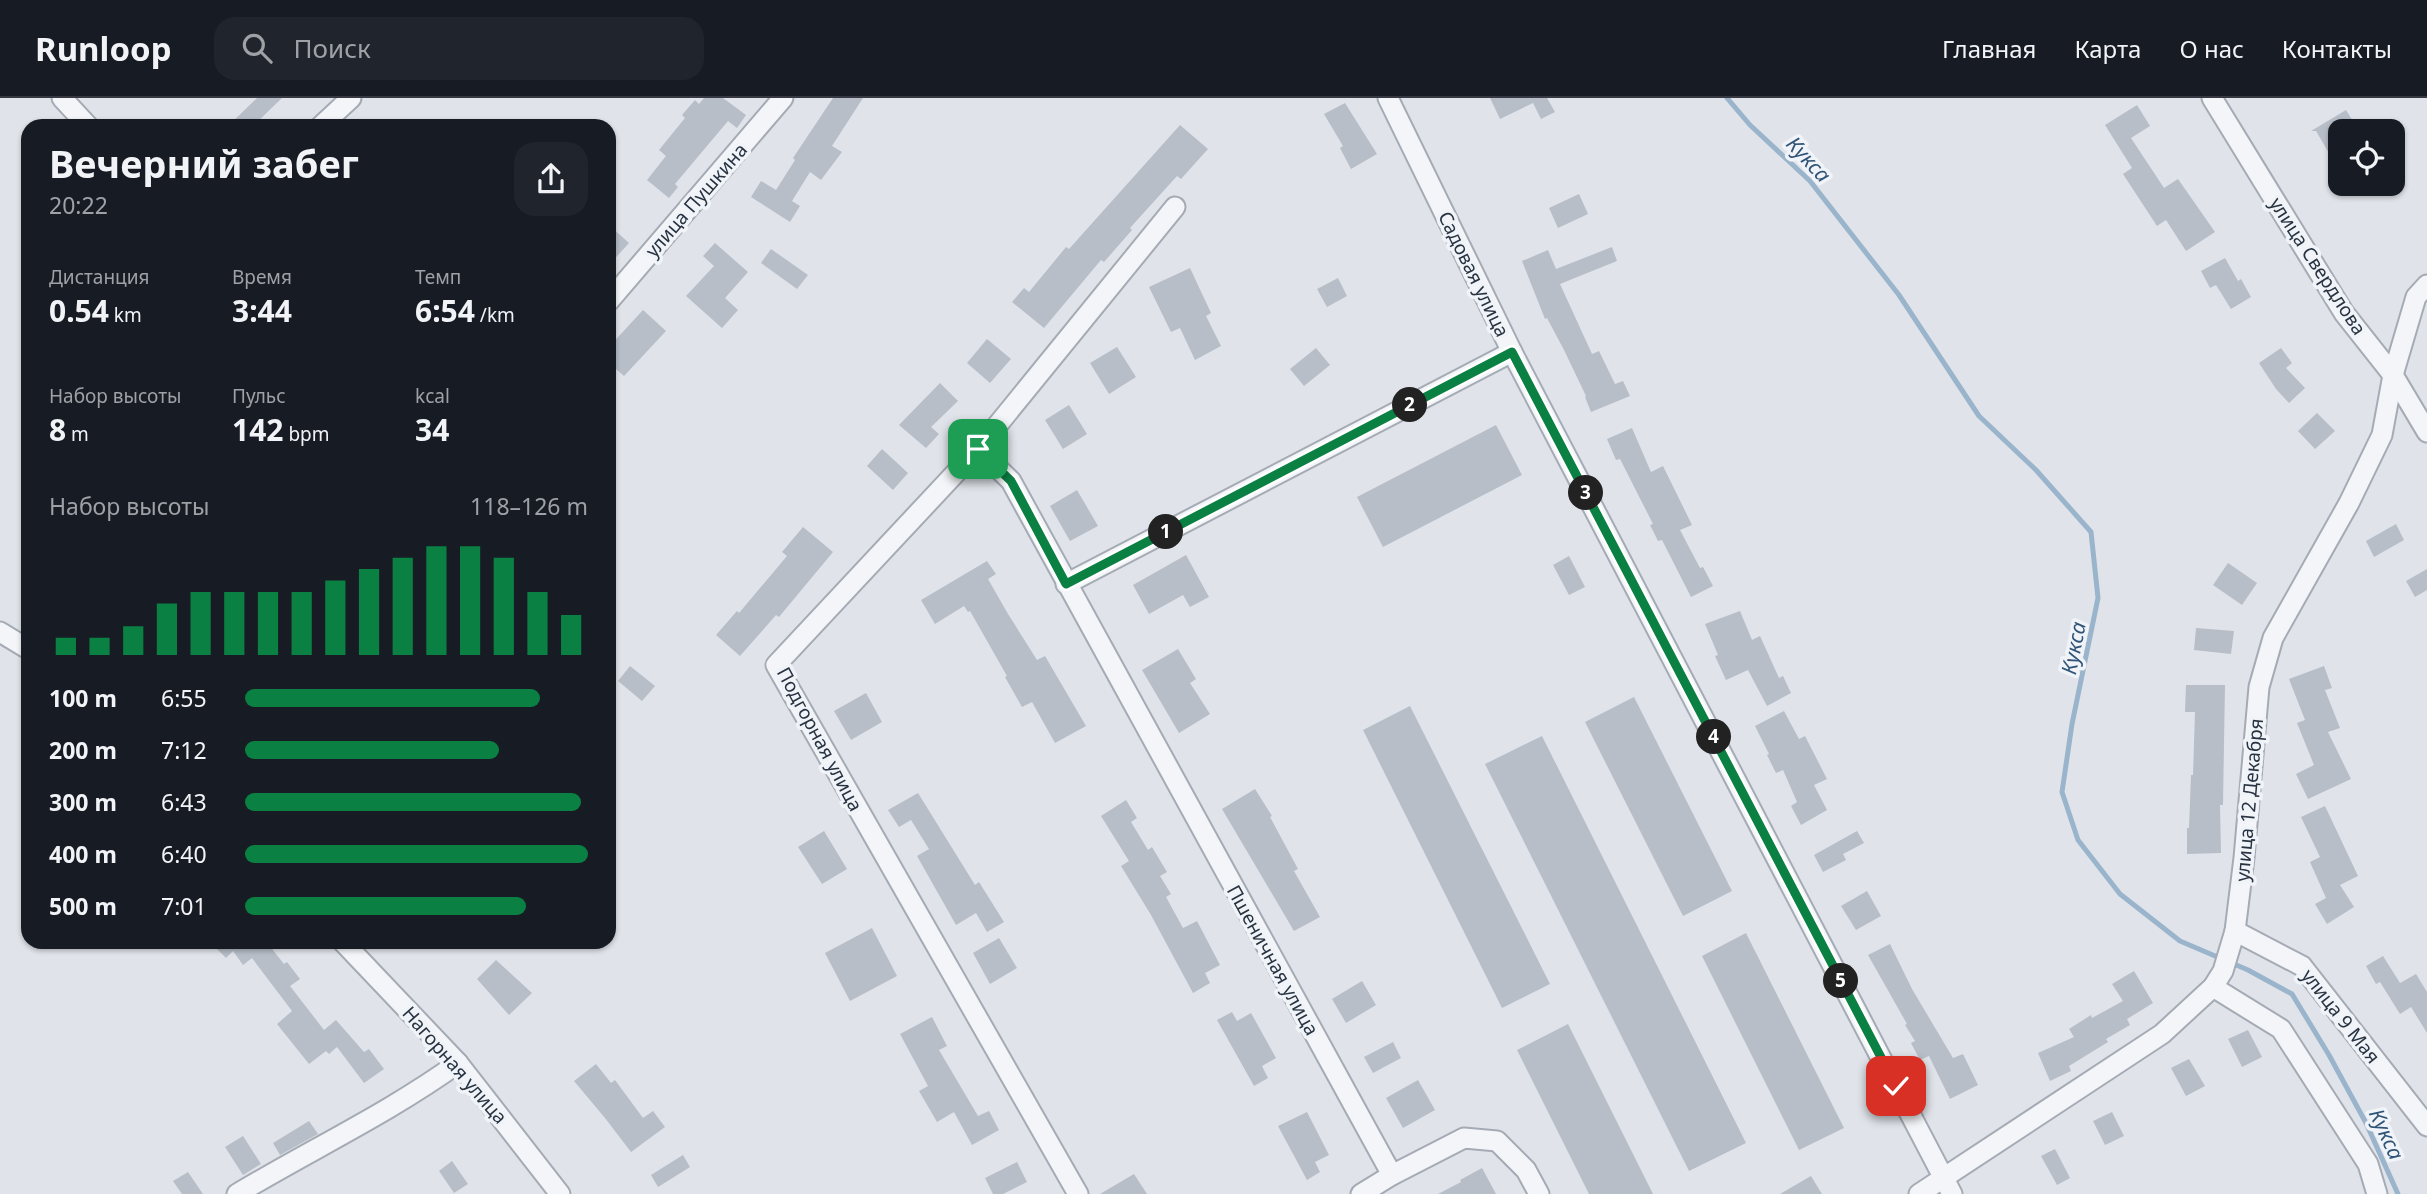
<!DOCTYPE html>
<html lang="ru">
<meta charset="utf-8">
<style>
:root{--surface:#171b24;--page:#20242c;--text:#f1f3f6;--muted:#9ea1a6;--line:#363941;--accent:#0b8043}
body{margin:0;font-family:"Noto Sans",sans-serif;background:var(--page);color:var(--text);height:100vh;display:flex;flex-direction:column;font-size:26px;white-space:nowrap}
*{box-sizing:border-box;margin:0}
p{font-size:23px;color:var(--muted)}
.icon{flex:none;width:38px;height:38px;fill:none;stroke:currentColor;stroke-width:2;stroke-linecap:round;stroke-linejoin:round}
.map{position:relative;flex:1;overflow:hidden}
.details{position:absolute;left:21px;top:21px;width:595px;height:830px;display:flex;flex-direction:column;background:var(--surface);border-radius:21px;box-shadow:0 2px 5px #0004}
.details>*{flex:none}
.fabs{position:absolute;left:2328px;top:21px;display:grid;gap:14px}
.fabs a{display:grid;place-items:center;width:77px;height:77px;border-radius:14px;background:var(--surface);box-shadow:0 2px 5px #0004;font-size:35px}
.pin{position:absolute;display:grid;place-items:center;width:60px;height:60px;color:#fff;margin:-30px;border-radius:14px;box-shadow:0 4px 10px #0006}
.km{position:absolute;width:35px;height:35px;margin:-18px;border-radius:50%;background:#222;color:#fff;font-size:19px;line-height:35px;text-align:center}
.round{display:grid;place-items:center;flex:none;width:74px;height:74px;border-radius:21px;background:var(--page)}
.headline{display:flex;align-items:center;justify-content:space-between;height:119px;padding:0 28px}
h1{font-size:38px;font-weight:700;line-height:52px}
.metrics{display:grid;grid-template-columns:repeat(3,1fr);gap:10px;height:119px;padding:7px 28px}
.metrics div{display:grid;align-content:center}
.metrics b{font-size:30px;font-weight:700}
.metrics small{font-size:19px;font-weight:400}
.metrics p{font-size:19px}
.chart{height:196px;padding:14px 28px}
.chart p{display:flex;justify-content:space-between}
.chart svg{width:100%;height:126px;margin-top:7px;stroke:var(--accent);stroke-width:6}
ul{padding:0 28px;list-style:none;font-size:23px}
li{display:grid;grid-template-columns:112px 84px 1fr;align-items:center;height:52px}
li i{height:18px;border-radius:9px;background:var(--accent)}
header{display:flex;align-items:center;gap:42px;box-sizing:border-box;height:98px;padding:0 35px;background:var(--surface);border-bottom:2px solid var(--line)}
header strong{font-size:33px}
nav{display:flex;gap:38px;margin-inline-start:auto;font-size:24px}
.search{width:490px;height:63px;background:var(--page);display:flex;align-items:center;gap:18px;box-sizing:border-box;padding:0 24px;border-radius:21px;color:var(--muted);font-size:26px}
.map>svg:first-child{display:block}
</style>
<header>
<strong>Runloop</strong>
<div class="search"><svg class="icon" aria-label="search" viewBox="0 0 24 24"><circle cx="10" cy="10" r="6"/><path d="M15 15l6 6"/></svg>Поиск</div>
<nav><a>Главная</a><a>Карта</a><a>О нас</a><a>Контакты</a></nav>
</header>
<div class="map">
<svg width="2427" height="1096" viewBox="0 0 2427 1096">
<rect width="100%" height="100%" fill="#e0e4ea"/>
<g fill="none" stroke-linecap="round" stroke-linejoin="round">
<polyline stroke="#99b4cb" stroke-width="5" points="1727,0 1750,27 1810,83 1899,197 1979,318 2036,372 2091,434 2098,500 2072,626 2062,694 2078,742 2120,796 2180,843 2248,872 2292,896 2329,957 2366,1025 2398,1096"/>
</g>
<g fill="#b7bec7">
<polygon points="257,0 282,0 253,28 228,28"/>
<polygon points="704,0 723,0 746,17 737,30 728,23 675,86 678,89 669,100 647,82 666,58 659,52 685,20 682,17 695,2 699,6"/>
<polygon points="833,0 863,0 832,48 842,54 821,82 810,74 792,103 800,108 790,124 751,99 761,83 776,92 795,62 793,60"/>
<polygon points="1490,0 1547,0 1555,14 1541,21 1533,5 1500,21"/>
<polygon points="1345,5 1377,56 1351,71 1340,50 1343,48 1324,16"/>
<polygon points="2137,7 2150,28 2131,40 2164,90 2178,81 2215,134 2186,153 2166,122 2157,128 2123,76 2132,70 2105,27"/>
<polygon points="2346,12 2359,33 2340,33 2340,51 2330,57 2316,33 2311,33"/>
<polygon points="1180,27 1208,51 1181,81 1177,78 1130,130 1132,132 1104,164 1101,162 1044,230 1012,204 1024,190 1029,194 1066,149 1069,151"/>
<polygon points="1579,96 1588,116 1558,130 1549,110"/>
<polygon points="609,127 629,145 609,167"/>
<polygon points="715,145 748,174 725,200 738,212 722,230 686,198 714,168 703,158"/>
<polygon points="1612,149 1617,163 1560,186 1592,256 1599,253 1615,286 1623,283 1630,298 1591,314 1585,299 1586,298 1564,252 1547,220 1545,221 1522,163 1548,152 1556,171"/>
<polygon points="771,151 808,177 797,191 761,165"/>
<polygon points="2225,160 2238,183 2241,181 2251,199 2231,211 2216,187 2210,190 2201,173"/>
<polygon points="1190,170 1211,215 1206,218 1221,248 1195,262 1180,230 1171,234 1149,189"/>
<polygon points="1338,180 1347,198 1327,209 1317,191"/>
<polygon points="643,212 666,233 624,278 609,265 609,249"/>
<polygon points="987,241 1011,261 990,285 967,265"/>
<polygon points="1117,249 1136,279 1109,296 1090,265"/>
<polygon points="1316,250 1330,267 1304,288 1290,271"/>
<polygon points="2281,250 2292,265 2286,270 2305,290 2289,305 2276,291 2259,265"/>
<polygon points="940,285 958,303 931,329 939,336 926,350 899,327"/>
<polygon points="1069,307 1087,336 1063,351 1045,322"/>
<polygon points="2317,315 2335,333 2315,351 2298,333"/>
<polygon points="1496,327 1522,377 1383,449 1357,399"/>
<polygon points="1632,330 1651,374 1663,368 1692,427 1680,432 1700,470 1703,469 1713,488 1691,499 1662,442 1658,443 1650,427 1653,426 1620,361 1616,362 1607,341"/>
<polygon points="882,351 908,375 893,392 867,368"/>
<polygon points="1077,392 1098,428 1070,443 1050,408"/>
<polygon points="2396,426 2404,442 2374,459 2366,443"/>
<polygon points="803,429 833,454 779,519 776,517 740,558 716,537 737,513 739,515 787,458 782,454"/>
<polygon points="1186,457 1209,499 1190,509 1183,497 1149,516 1133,487"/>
<polygon points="1569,458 1585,489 1569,497 1553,467"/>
<polygon points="987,463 996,476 988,481 1008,516 1037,562 1045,558 1086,628 1055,645 1032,604 1022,609 1005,579 1007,578 970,513 968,514 964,508 935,526 921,502"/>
<polygon points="2228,465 2257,485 2242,507 2213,487"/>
<polygon points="2427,471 2427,492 2415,499 2406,483"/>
<polygon points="1740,513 1752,542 1760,538 1779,580 1783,578 1791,595 1767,608 1748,572 1726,582 1715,558 1718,557 1705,526"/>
<polygon points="2196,530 2234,533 2231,556 2194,552"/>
<polygon points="1178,551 1196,581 1190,585 1210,616 1179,635 1142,572"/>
<polygon points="630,568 655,588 642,603 618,583"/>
<polygon points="2324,568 2332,590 2325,592 2340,630 2328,634 2351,681 2308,701 2296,676 2314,667 2297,625 2305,622 2289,581"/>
<polygon points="2186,587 2225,587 2223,707 2220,707 2221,755 2187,756 2187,730 2189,730 2191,677 2193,677 2195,614 2185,614"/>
<polygon points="866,595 882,624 851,642 834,613"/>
<polygon points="1634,599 1732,793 1683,818 1585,624"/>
<polygon points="1410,608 1550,886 1502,910 1363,632"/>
<polygon points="1784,613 1799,641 1805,638 1827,681 1814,687 1827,712 1801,727 1791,708 1797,704 1783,672 1776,675 1767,657 1769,656 1755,628"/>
<polygon points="1542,638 1746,1045 1689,1073 1485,666"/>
<polygon points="1255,691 1272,718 1270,719 1298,771 1294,773 1320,819 1294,833 1222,711"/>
<polygon points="918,695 975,787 979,784 1004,824 987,834 976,815 956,827 917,758 929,751 911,722 899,729 888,712"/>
<polygon points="1126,702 1137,720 1131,724 1148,752 1152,749 1167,774 1160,778 1171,796 1166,799 1183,830 1197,823 1220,867 1205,875 1210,885 1193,895 1151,817 1121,768 1129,763 1101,718"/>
<polygon points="2325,708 2358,778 2340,787 2354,809 2327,826 2315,806 2326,800 2310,764 2320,759 2301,719"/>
<polygon points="824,733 847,771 822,786 798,749"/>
<polygon points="1857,733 1864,745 1843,756 1846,762 1823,774 1814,757"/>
<polygon points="1867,793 1881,818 1856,832 1841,808"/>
<polygon points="872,830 897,878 850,903 825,855"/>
<polygon points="1746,835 1844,1030 1799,1052 1702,858"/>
<polygon points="999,840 1017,870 990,886 973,855"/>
<polygon points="210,844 274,844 269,847 284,866 287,864 300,881 290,888 324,932 336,922 364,954 369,951 384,971 364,985 337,949 329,956 326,953 309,966 277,926 292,913 252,860 243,867 233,853 226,860"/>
<polygon points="1890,846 1912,891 1953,960 1963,956 1978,987 1950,1001 1929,958 1920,962 1911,945 1915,943 1905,927 1907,926 1868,857"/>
<polygon points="2383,858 2400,885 2416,876 2427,894 2427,935 2411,909 2400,916 2380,884 2376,886 2366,868"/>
<polygon points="496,862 532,895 509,917 477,881"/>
<polygon points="2134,873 2153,905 2127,921 2130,927 2106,941 2108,944 2069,968 2071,973 2050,983 2038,955 2074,939 2069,931 2091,917 2092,920 2123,903 2112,886"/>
<polygon points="1362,883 1376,907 1346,925 1332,901"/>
<polygon points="1232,914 1237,923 1251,915 1276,960 1262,968 1268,980 1254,988 1217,922"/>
<polygon points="932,919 947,948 939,952 978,1018 989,1013 999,1032 972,1047 954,1014 937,1024 919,993 928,988 900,936"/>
<polygon points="1568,926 1653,1096 1589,1096 1517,952"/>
<polygon points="2248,932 2262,959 2242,969 2228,941"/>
<polygon points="1393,944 1401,960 1373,975 1364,959"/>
<polygon points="2189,961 2205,988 2186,998 2171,970"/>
<polygon points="596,966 611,985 615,982 643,1020 653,1013 665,1029 631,1054 605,1020 574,983"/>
<polygon points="1418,982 1435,1012 1403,1030 1386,1000"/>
<polygon points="1307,1014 1329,1057 1315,1064 1320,1074 1307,1082 1278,1028"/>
<polygon points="2112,1014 2124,1038 2105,1047 2093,1023"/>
<polygon points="309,1023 318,1036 280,1057 273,1045"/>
<polygon points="243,1038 261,1066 243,1077 225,1049"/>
<polygon points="2055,1051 2070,1080 2057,1087 2041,1058"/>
<polygon points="683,1057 690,1069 658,1089 651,1077"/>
<polygon points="452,1063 468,1086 454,1095 439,1073"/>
<polygon points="1017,1064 1027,1084 1003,1096 993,1096 985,1080"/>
<polygon points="1482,1070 1496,1096 1438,1096 1461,1084 1460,1082"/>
<polygon points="188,1074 203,1096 182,1096 173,1083"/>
<polygon points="1134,1076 1147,1096 1100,1096"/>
<polygon points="1811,1078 1822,1096 1780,1096"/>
</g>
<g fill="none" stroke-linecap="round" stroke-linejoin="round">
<defs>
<g id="street">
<polyline points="62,0 88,28"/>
<polyline points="1388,0 1512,254 1952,1096"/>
<polyline points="2212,0 2344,215 2393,277 2427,334"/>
<polyline points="321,28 351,0"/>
<polyline points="609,203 783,0"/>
<polyline points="978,351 1011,383 1392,1077 1464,1040 1497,1043 1526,1072 1539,1096"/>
<polyline points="1066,486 1512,254"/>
<polyline points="0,534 28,551"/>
<polyline points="2235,833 2302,868 2427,1028"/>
<polyline points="343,844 458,965 560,1096"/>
<polyline points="2213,889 2281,931 2368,1066 2377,1096"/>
<path d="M237,1096C310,1052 389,1015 458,965"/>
<polyline points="1078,1096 776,567 978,351 1175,109"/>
<polyline points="1361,1096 1392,1077"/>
<polyline points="1919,1096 2162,936 2213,889 2223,873 2235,833 2244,760 2259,589 2273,540 2349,405 2382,337 2393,277 2416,199 2427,187"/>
</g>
</defs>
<use href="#street" stroke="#a5abb4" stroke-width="23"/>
<use href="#street" stroke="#f3f5f8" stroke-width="19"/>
</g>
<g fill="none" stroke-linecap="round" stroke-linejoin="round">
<defs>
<polyline id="route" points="978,351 1011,383 1066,486 1512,254 1896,988"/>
</defs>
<use href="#route" stroke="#fff" stroke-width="14"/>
<use href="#route" stroke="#0b8043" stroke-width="9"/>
</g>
<g text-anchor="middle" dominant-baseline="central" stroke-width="7" stroke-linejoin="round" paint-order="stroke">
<g font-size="19" fill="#283342" stroke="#f0f3f7">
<text transform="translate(696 102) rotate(-49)">улица Пушкина</text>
<text transform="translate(2318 168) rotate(57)">улица Свердлова</text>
<text transform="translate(1474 176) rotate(64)">Садовая улица</text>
<text transform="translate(820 641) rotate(62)">Подгорная улица</text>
<text transform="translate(2249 702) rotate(-85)">улица 12 Декабря</text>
<text transform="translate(1273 862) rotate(61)">Пшеничная улица</text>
<text transform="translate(2341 918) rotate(52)">улица 9 Мая</text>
<text transform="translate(455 967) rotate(49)">Нагорная улица</text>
</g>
<g font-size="21" font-style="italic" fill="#305477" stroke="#f0f3f7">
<text transform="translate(1809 61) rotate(47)">Кукса</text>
<text transform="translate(2073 550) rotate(-79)">Кукса</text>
<text transform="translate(2387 1036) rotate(65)">Кукса</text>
</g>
</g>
</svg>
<div class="fabs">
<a><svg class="icon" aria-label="locate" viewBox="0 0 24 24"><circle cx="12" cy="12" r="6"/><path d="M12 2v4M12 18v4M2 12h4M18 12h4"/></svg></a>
</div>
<div class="pin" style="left:978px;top:351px;background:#1e9e55"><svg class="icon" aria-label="arrive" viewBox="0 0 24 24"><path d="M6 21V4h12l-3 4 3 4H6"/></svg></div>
<div class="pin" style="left:1896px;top:988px;background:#d93025"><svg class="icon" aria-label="check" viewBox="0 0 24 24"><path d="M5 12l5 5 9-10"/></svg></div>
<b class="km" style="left:1166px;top:434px">1</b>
<b class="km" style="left:1410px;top:307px">2</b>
<b class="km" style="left:1586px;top:395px">3</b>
<b class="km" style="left:1714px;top:639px">4</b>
<b class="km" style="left:1841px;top:883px">5</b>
<section class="details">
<div class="headline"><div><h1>Вечерний забег</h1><p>20:22</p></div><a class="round"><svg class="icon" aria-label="share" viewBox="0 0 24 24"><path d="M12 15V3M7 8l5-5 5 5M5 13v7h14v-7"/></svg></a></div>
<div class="metrics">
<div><p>Дистанция</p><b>0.54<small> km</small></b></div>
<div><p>Время</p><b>3:44</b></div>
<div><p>Темп</p><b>6:54<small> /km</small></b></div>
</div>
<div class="metrics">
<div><p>Набор высоты</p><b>8<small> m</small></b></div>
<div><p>Пульс</p><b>142<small> bpm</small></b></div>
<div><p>kcal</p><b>34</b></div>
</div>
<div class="chart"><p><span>Набор высоты</span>118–126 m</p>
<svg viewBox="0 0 160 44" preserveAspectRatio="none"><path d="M5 44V38M15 44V38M25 44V34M35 44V26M45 44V22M55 44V22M65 44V22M75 44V22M85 44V18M95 44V14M105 44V10M115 44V6M125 44V6M135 44V10M145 44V22M155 44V30"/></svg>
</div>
<ul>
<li><b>100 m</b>6:55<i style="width:86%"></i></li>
<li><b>200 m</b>7:12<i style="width:74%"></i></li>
<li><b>300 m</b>6:43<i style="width:98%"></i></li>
<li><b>400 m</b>6:40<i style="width:100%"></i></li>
<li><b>500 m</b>7:01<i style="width:82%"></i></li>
</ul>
</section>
</div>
